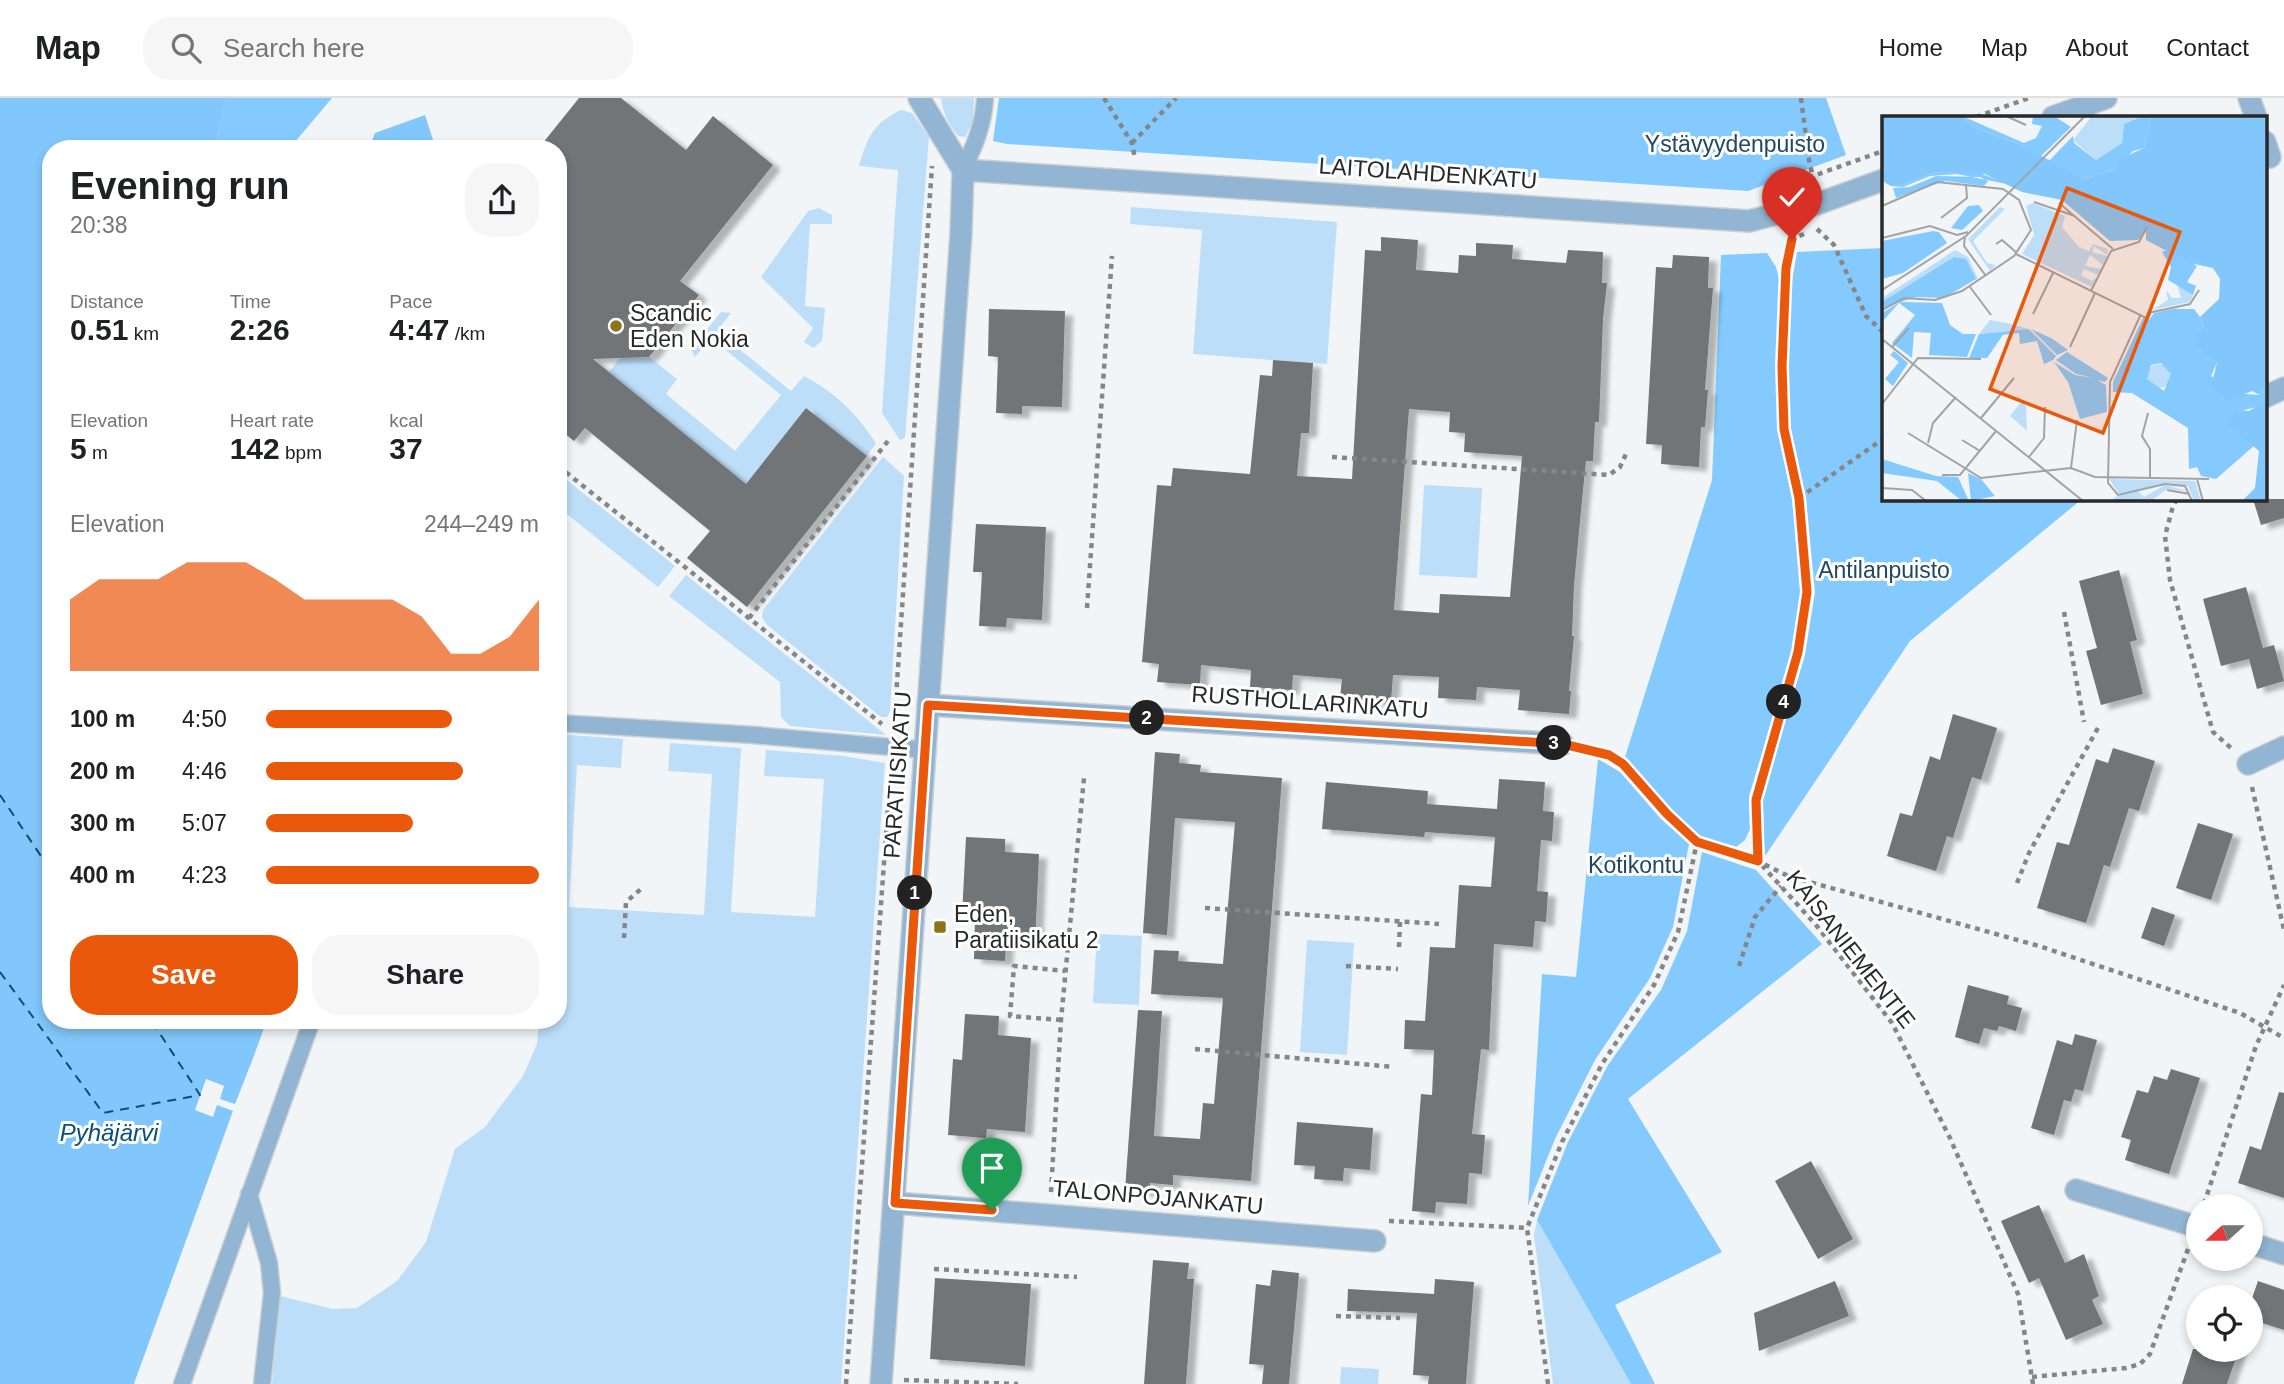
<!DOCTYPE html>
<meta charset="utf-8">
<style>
:root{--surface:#fff;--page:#f6f6f6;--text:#202124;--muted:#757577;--line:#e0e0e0;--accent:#ea580c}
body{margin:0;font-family:Arial,sans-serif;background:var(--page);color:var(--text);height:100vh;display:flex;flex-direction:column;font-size:26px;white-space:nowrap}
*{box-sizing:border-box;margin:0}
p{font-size:23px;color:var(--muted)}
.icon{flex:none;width:38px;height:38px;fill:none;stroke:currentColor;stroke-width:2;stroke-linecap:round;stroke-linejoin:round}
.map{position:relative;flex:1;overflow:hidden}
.sheet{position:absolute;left:42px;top:42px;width:525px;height:889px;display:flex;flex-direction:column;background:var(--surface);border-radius:28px;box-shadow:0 4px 10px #0003}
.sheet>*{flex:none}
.needle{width:46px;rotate:249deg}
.buttons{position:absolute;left:2186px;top:1096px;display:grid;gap:14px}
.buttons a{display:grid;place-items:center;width:77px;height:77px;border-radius:50%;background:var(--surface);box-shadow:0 4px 10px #0003;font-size:35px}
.pin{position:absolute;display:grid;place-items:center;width:60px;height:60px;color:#fff;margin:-72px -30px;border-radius:50% 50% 50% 0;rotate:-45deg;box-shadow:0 0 7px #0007}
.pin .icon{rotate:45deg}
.km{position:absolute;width:35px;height:35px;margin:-18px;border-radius:50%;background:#222;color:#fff;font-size:19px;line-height:35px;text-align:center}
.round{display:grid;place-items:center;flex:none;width:74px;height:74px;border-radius:28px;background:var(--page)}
.headline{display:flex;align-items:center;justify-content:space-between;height:119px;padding:0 28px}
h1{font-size:38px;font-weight:800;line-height:52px}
.stats{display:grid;grid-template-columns:repeat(3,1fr);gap:10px;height:119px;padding:7px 28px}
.stats div{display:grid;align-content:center}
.stats b{font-size:30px;font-weight:800}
.stats small{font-size:19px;font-weight:400}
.stats p{font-size:19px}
.chart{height:196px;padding:14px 28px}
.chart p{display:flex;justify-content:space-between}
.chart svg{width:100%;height:126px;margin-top:7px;fill:var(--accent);opacity:.7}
.primary-button{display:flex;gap:14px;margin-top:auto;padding:14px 28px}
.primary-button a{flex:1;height:80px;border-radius:28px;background:var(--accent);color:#fff;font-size:28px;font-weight:800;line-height:80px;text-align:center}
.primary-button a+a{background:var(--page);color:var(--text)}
ul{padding:0 28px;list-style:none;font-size:23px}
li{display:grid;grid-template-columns:112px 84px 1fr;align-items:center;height:52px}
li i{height:18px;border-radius:9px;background:var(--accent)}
header{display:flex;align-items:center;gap:42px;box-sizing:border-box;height:98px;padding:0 35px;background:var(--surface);border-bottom:2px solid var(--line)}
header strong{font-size:33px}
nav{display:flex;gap:38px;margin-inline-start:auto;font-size:24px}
.search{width:490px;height:63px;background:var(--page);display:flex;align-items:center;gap:18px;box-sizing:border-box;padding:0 24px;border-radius:28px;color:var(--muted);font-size:26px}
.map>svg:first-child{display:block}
</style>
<header>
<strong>Map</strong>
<div class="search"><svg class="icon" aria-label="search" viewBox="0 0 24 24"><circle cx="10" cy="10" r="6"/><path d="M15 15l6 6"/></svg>Search here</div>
<nav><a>Home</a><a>Map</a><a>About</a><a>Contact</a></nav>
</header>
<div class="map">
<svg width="2284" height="1286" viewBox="0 0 2284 1286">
<defs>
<filter id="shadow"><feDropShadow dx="8" dy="4.5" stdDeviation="2" flood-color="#0004"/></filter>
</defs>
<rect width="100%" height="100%" fill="#f2f5f7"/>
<g fill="#bddef9">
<path d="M941,0H974L973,24L965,39L958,38C948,26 943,15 941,0Z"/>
<path d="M901,12L912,15L929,39L905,340L900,342L882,315L898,72L859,68C868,39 872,26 901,12Z"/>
<polygon points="1131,109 1337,124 1327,266 1193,256 1202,132 1130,126"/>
<polygon points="819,110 832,117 832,126 810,126 805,208 825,210 822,243 813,250 804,244 813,230 761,179 808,113"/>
<path d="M721,214L731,215L717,233L791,293L804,278C837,296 855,314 876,345L867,358L806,311L746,386L609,274L620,260L649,259L677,281L666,296L735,353L781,297L711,240L695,259L691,251Z"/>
<polygon points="883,359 904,378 890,613 887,619 881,619 766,526 762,519 763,512"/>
<polygon points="558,375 675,468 658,489 558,409"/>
<polygon points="1424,387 1482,390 1477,480 1419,477"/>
<polygon points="686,477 886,637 790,628 781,619 780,584 669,498"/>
<polygon points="558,636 623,641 621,670 577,667 569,809 704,817 712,676 668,673 670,645 741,650 731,814 815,819 824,681 764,678 766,652 843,658 885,665 841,1286 272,1286 280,1198 333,1211 357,1210 397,1183 426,1144 455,1051 485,1029 523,978 537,946 539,922 558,922"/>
<polygon points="1097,836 1142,838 1139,907 1093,905"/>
<polygon points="1307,842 1354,845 1347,957 1300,954"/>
<polygon points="1537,1122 1631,1286 1553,1286 1534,1137"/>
<polygon points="1341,1269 1379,1271 1378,1286 1340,1286"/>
</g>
<g fill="#85caff">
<polygon points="226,0 332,0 289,51 220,51 217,39"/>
<polygon points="999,0 1826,0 1846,57 1748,93 1007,46 993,43"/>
<polygon points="1883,150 1883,401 2082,401 1910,543 1765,758 1761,703 1805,557 1815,494 1806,401 1790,332 1788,269 1792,183 1797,154"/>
<polygon points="1767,155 1776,169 1779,181 1777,267 1778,332 1792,401 1802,492 1794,551 1749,698 1750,731 1745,742 1736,749 1700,739 1670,713 1625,659 1712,382 1721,157"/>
<polygon points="1598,661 1620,674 1661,721 1689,746 1673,829 1650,880 1595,962 1555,1041 1528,1108 1542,876 1576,879"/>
<polygon points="1702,754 1756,772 1822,846 1628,1001 1722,1154 1615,1207 1655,1286 1631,1286 1537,1122 1568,1044 1608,967 1661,892 1687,833"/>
</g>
<g fill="#82c7fb">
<polygon points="0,0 226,0 217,39 220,51 51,51 51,922 267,922 134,1286 0,1286"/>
<polygon points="425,17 436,51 369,51 375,35"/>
</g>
<polygon fill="#f2f5f7" points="250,968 253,969 138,1286 134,1286 233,1013 217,1007 213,1019 195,1012 206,981 224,988 220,1001 235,1006"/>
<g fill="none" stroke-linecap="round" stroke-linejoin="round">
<g stroke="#09507a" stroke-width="2" stroke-dasharray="9 7" stroke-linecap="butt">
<polyline points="0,697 51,773"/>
<polyline points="0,874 103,1015 200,997 151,922"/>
</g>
</g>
<g fill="#727577" fill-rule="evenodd" filter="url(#shadow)">
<polygon points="579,0 621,0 686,52 713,18 773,67 680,183 699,197 649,259 593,261 746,386 806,310 867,358 747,509 687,460 710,433 585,330 574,343 558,330 558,51 538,51"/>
<path d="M1381,139L1418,142L1416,172L1458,175L1459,157L1476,158V145L1513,147L1512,161L1566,165L1568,152L1603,154L1602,185H1607L1603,221L1599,324H1595L1593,363H1586L1582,402L1574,487L1572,538H1574L1569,593H1571L1569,616L1518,612L1520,592L1477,589L1476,602L1438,600L1439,579L1393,577L1391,604L1340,600L1342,581L1293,577L1292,592L1250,589L1251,572L1201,567L1200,587L1157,584L1159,566L1142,564L1157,387L1171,388L1173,370L1250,376L1260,277L1272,278L1273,262L1313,265L1309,335H1301L1297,378L1352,381L1365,152L1381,153ZM1409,311L1450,314L1449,334L1465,335L1464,354L1522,358L1510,499L1440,496L1439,515L1394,512Z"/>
<polygon points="1673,157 1709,159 1708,190 1713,190 1705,292 1708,292 1705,329 1701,329 1699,369 1661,366 1662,347 1646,346 1656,169 1672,170"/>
<polygon points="989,211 1065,213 1062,309 1022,308 1022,316 996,315 998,259 988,258"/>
<polygon points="2253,401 2284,401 2284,420 2261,427"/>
<polygon points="976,426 1046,429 1042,522 1007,520 1006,529 979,528 982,474 973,474"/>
<polygon points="2119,472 2137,542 2130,544 2143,596 2101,607 2086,553 2097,550 2079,483"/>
<polygon points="2246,489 2263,550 2274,547 2284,583 2257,591 2249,561 2221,568 2203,501"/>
<polygon points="1953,616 1997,630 1981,682 1972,679 1953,740 1947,738 1936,773 1887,758 1900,715 1912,718 1930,658 1940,662"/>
<polygon points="2113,650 2155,663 2139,713 2129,710 2110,769 2104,767 2086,825 2037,810 2057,744 2069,747 2096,661 2108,665"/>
<polygon points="1155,654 1180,656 1179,665 1201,667 1200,674 1282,680 1251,1083 1173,1077 1173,1087 1150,1085 1150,1094 1125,1092 1138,912 1162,913 1154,1038 1200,1041 1203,1005 1214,1006 1223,900 1151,896 1154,852 1179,853 1178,863 1223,866 1235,724 1175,720 1167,837 1143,835"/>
<polygon points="1499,681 1545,684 1543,713 1554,714 1552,743 1541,742 1537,793 1548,794 1546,824 1535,823 1533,849 1494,846 1489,952 1481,951 1472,1036 1485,1037 1482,1076 1469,1075 1467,1106 1436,1104 1435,1115 1412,1113 1421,996 1432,997 1434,952 1404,951 1405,922 1425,923 1430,849 1455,850 1459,787 1491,789 1495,739 1425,734 1424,739 1322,731 1326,684 1428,693 1427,706 1497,711"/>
<polygon points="2198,725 2233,736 2211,802 2176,790"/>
<polygon points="966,739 1005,741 1005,754 1039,756 1035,847 1006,846 1005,863 974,861 975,819 962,818"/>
<polygon points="2152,809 2175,817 2164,848 2141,840"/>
<polygon points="1968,887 2009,898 2007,906 2022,910 2016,933 1999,928 1997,933 1984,930 1979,946 1955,939"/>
<polygon points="965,916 999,918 998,937 1031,940 1025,1034 987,1031 986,1040 948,1037 953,961 962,962"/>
<polygon points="2075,936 2097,942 2083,993 2075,991 2071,1004 2064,1002 2054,1037 2031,1030 2057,942 2072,947"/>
<polygon points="2171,971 2200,980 2169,1076 2125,1062 2131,1042 2121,1039 2137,992 2148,995 2154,978 2167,982"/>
<polygon points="2279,994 2284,995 2284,1100 2238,1085 2250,1048 2261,1052"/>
<polygon points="1297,1024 1373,1030 1370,1072 1344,1070 1343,1083 1314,1081 1315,1068 1294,1067"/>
<polygon points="1811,1063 1853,1141 1818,1161 1775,1083"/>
<polygon points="2039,1107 2065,1165 2084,1156 2099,1198 2092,1202 2103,1226 2066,1242 2039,1180 2029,1185 2001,1123"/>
<polygon points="1153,1162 1189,1165 1187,1181 1194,1181 1186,1286 1144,1286"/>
<polygon points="1272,1172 1299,1175 1289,1286 1262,1286 1264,1267 1249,1266 1256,1186 1270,1188"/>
<polygon points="935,1180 1031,1186 1025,1268 930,1261"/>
<polygon points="1435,1181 1474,1184 1466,1286 1428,1286 1429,1278 1413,1277 1417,1215 1347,1213 1348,1191 1434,1196"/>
<polygon points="1835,1183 1849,1218 1759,1253 1754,1215"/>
<polygon points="2258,1183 2284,1192 2284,1232 2250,1221 2250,1206"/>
<polygon points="2193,1251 2239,1251 2227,1286 2182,1286"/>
</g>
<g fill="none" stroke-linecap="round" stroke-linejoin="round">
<defs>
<g id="service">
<path d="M963,72C974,49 984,26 985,0"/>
<polyline points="558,625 754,637 925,652"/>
<polyline points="249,1096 269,1165 272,1195 262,1286"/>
<polyline points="182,1286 312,922"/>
</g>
<g id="minor">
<polyline points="919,0 963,72"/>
<polyline points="2249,0 2256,19"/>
<polyline points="2265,44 2270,59"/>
<polyline points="2265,299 2284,290"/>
<polyline points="928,607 1563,646"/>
<polyline points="2248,666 2284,649"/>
<polyline points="2076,1092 2198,1129"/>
<polyline points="895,1105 1375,1143"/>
<polyline points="2250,1145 2284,1156"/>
</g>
<g id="tertiary">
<polyline points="2053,19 2106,0"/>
<polyline points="881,1286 961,135 963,72 1749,123 1817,106 1883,82"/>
</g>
</defs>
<use href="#service" stroke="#ced0d2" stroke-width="19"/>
<use href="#minor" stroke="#ced0d2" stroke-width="24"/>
<use href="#tertiary" stroke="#ced0d2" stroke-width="24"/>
<g stroke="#848688" stroke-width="4.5" stroke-dasharray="5 5" stroke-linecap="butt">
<polyline points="1104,0 1132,45 1135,61"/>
<polyline points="1801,0 1809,62 1814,84"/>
<polyline points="1976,19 2029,0"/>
<polyline points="1132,45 1176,0"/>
<polyline points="1799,83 1883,53"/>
<polyline points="1817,131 1834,147 1866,218 1883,234"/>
<polyline points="1804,136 1792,141 1786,170 1782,268 1784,331 1799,400 1807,494 1798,554 1756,702 1758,763 1816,827 1892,925 1950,1040 2018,1196 2033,1286"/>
<polyline points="1332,359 1609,377 1620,369 1626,356"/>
<polyline points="558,368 882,626"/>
<polyline points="1799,400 1883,341"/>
<polyline points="2177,401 2173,408 2165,438 2170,482 2213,634 2231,650"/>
<polyline points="1087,510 1112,158"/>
<polyline points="2064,514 2084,624"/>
<polyline points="749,520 888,343"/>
<polyline points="894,629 932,68"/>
<polyline points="1586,650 1610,657 1623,666 1667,716 1697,744 1758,763 1788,778 2039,848 2240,915 2284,940"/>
<polyline points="2252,689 2284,832"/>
<polyline points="2017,785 2029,755 2099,628"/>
<polyline points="1205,810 1439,826"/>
<polyline points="624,840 626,804 641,791"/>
<polyline points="1399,849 1400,823"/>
<polyline points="1346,868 1398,871"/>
<polyline points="1739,868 1755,819 1781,788"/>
<polyline points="1061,922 1010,918 1014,868 1065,873"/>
<polyline points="1195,951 1394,969"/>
<polyline points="1051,1094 1061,922 1084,680"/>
<polyline points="2204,1106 2256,948 2284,887"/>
<polyline points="1389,1123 1527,1130"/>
<polyline points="934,1171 1077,1179"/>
<polyline points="1336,1218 1400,1220"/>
<polyline points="2032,1279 2126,1270 2140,1266 2150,1256 2188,1151"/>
<polyline points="904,1282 1018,1286"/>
<polyline points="846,1286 891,669"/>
<polyline points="1548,1286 1527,1130 1562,1044 1602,966 1654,887 1678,834 1697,744"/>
</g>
<use href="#service" stroke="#91b5d2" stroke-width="16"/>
<use href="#minor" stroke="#91b5d2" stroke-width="21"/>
<use href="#tertiary" stroke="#91b5d2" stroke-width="21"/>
</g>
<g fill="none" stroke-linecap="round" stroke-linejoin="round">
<defs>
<polyline id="route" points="992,1112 895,1105 928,607 1563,646 1609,657 1623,666 1667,716 1697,744 1758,763 1756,702 1798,554 1807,494 1799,400 1784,331 1782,268 1786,170 1792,141"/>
</defs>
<use href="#route" stroke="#fff" stroke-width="14"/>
<use href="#route" stroke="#ea580c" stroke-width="9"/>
</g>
<g fill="#8d7418" stroke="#fff" stroke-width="2.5">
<circle cx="616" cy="228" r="7"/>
<rect x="933" y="822" width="14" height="14" rx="3.5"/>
</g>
<g text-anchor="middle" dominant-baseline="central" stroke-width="6" stroke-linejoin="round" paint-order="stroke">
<g font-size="23" fill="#224863" stroke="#fff">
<text x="1735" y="46">Ystävyydenpuisto</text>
<text x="1884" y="472">Antilanpuisto</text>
<text x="1636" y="767">Kotikontu</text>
</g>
<g font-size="23" fill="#28292a" stroke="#fff">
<text transform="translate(1428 75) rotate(4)">LAITOLAHDENKATU</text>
<text transform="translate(1310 604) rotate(4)">RUSTHOLLARINKATU</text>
<text transform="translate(897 677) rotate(-86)">PARATIISIKATU</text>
<text transform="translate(1851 851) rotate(52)">KAISANIEMENTIE</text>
<text transform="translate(1158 1099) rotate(5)">TALONPOJANKATU</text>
</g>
<g font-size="23" fill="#28292a" stroke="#fff" text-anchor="start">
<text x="630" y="215">Scandic<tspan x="630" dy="26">Eden Nokia</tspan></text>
<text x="954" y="816">Eden,<tspan x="954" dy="26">Paratiisikatu 2</tspan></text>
</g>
<g font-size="24" font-style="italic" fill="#09507a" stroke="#fff">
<text x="109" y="1034">Pyhäjärvi</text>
</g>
</g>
<g transform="translate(1882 18)">
<rect width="385" height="385" fill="#f2f5f7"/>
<path d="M210,0H262V2L242,8L240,27L214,44L191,24ZM151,87L183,100L180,111L197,131L207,135L211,128L226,133L225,139L212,130L210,136L225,140L221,149L208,139L203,150L219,153L216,159L202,153L199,159L210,165L215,161L210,171L140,138L152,119L144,90ZM118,91L123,93L91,125L105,147L114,149L108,155L86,123ZM73,134L86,141L96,163L0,186V182ZM294,165L311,179L308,186L270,194L286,184L284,174L290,182H299ZM108,204L125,207L147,213L97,218ZM265 260a12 12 0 1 1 24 0a12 12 0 1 1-24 0ZM139,286L144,290L145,315L128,300ZM227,363L313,365L319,385H312L306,370L286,367L256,375L262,381L283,369L306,375L285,373L269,385H227L238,379Z" fill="#bddef9"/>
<path d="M80,0L142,27L154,22L160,10L150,8L151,0H172L189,11L157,42L137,28L93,12ZM262,0H269L262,32L251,35L233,53L203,63L166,46L191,20L192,27L214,44L240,27L242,8ZM54,56L97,57L130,69L75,58L48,60L21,71L9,70L0,65L21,69ZM54,60L98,61L106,65L102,70L63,65L14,82L11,72L28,71ZM97,89L101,95L80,114L69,112L86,90ZM51,115L57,116L65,127L21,157L0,163V125ZM287,133L315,150L305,166L314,170L311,179L286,164L289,151L280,136ZM72,141L84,143L94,163L62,182L34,181L0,192V186ZM20,186L60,187L68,209L81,218H94L85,241L47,239L49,217L32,216L30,242L10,227L33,199L17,187L0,206V197L16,187ZM291,193H312L318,201L322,211L313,220L319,237L335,247L329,260L364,278L378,279L385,268V288L359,295L349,305L354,315L373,329L334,363L319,360L315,351L307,353L306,312L250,277L231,276V266L261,202L267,204L272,197ZM279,247L289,258L282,275L265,263L269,249ZM147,213L174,240L171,244L162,248L155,225L138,228L137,217L121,219L105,242H87L97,218ZM149,213L169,222L186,234L175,239ZM12,235L26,247L11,270L3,263L17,246L8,239ZM185,236L226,262L223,266L215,264L224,269L225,296L198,303L186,266L172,246L193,259L213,262L194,258L174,244ZM0,343L54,360L76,361L87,385H80L55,365L0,357ZM86,357L99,363L113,380L89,385Z" fill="#85caff" fill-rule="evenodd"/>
<path d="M0,0H80L93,12L137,28L203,63L233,53L236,44L262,32L269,0H385V268L378,279L370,275L346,285L329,271L335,247L319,237L312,220L322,211L318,201L337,183L338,163L331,152L308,147L264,124V116L256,124L228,125L180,84L140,76L103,58L54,56L21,69L7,68L0,64ZM378,288H385V385H360L373,372L377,335L344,307L355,294L367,295Z" fill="#82c7fb"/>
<path fill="none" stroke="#82c7fb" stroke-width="3.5" d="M385,70L272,72L205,90L204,100L329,71L385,74"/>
<path fill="none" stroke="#a1a3a5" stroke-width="2" d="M124,0L144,9M152,86L193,100M177,87L231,133M0,90L55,66L121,73L137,84L149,114L132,140L80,175L53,184L22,182L0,194M59,102L85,82L84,69M83,120L82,130L104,160M0,122L48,110L75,119L86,116M114,128L120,124L135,137M134,138L266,203L269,196M88,171L109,199M0,174L84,120L203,0M209,175L229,135L257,126L265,111M266,197L308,188L317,174M151,198L171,157M259,198L228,266L226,367L236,379L283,368L303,370L310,385M0,223L201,385M10,231L27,212M188,231L213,177M0,288L36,242L99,243M266,297L260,320L268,333V362M99,302L132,262M26,317L99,362L189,352L213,361L327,363M80,324L98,335M46,327L51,307L74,281M147,341L162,322L163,291M189,352L195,304M60,359H78L114,315M315,363L321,385M0,372L30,374L44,385M285,374L308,378"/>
<path fill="#e8590c" fill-opacity="0.15" stroke="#e8590c" stroke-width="3.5" d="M185,72L298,116L221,317L108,273Z"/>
<rect width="385" height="385" fill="none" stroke="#28292a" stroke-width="3.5"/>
</g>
</svg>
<div class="buttons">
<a><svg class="needle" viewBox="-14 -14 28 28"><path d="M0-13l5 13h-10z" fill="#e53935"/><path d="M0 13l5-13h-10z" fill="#757577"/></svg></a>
<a><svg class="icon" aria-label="locate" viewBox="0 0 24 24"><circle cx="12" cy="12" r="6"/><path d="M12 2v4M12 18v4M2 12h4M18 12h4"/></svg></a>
</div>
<div class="pin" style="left:992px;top:1112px;background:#1e9e55"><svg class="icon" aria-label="arrive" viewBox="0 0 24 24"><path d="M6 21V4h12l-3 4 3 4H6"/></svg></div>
<div class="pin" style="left:1792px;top:141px;background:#d93025"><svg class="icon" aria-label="check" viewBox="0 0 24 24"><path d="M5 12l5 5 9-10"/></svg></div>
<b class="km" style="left:915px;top:795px">1</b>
<b class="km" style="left:1147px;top:620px">2</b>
<b class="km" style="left:1554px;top:645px">3</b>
<b class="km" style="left:1784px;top:604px">4</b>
<section class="sheet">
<div class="headline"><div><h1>Evening run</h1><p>20:38</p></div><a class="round"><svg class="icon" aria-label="share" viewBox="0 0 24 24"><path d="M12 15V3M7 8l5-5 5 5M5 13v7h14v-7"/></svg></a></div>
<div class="stats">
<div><p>Distance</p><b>0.51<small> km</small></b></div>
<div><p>Time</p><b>2:26</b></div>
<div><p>Pace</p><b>4:47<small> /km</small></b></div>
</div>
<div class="stats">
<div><p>Elevation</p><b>5<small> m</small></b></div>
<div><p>Heart rate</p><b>142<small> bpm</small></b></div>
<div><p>kcal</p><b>37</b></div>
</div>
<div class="chart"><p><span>Elevation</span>244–249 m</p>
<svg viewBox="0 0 160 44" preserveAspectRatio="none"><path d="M0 44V19L10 12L20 12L30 12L40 6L50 6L60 6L70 12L80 19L90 19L100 19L110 19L120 25L130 38L140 38L150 32L160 19V44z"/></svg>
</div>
<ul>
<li><b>100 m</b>4:50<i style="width:68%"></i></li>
<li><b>200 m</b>4:46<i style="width:72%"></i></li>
<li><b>300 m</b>5:07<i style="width:54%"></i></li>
<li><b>400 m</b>4:23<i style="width:100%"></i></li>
</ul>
<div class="primary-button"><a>Save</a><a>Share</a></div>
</section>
</div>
